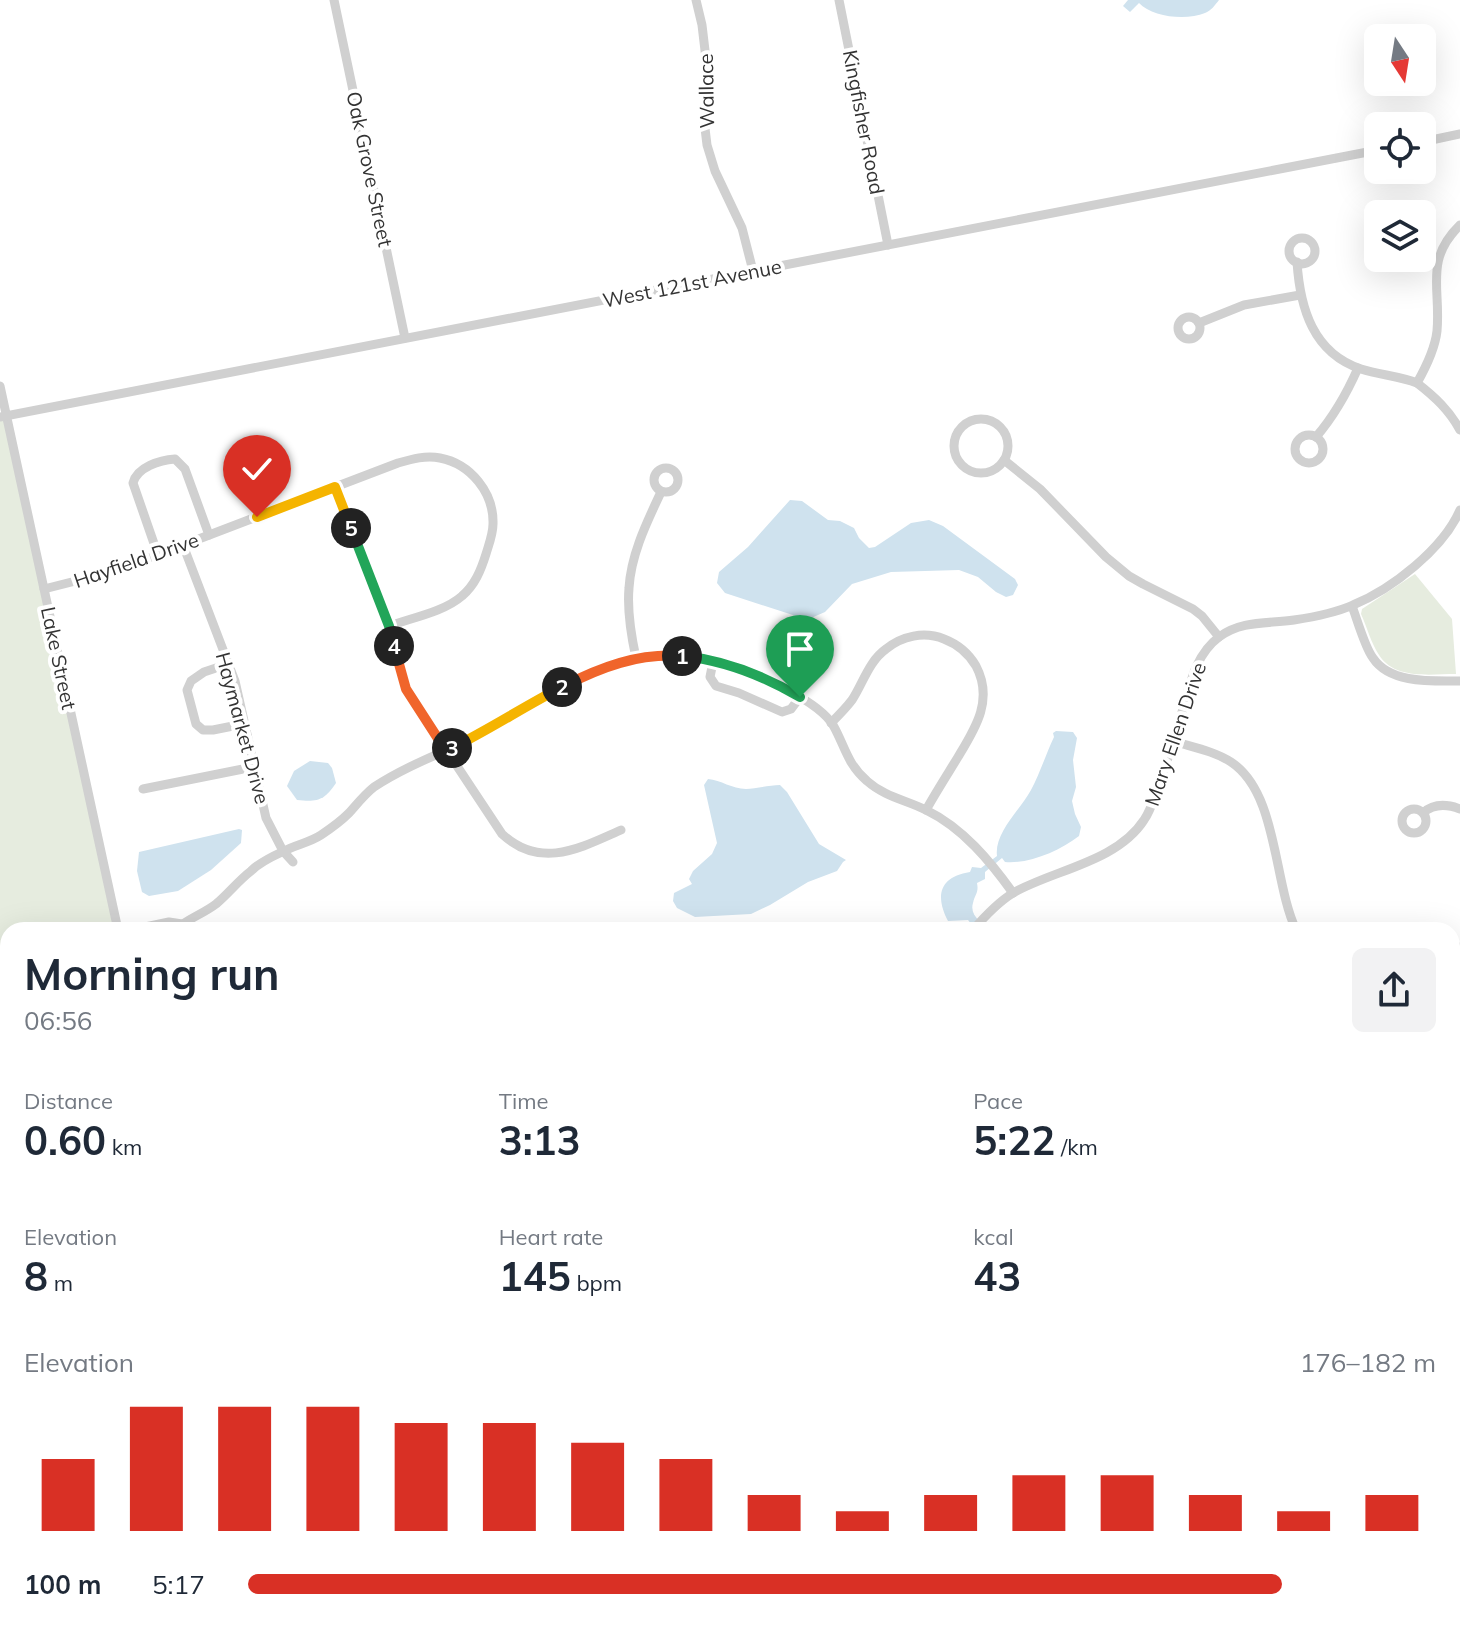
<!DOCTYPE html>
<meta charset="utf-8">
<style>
:root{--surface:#fff;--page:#f2f2f3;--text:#1f2937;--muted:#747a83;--accent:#d93025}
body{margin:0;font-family:Mulish,sans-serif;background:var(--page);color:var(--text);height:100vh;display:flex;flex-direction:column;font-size:30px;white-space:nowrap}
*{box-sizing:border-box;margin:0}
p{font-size:26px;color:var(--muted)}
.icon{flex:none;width:44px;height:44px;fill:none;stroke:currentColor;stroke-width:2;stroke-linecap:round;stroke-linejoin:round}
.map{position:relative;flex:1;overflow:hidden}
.panel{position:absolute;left:0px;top:922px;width:1460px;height:708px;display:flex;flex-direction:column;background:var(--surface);border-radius:24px 24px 0 0;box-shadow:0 8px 32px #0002}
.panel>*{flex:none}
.needle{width:52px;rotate:168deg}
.buttons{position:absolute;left:1364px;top:24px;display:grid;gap:16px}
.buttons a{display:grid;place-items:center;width:72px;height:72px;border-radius:12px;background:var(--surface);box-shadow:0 8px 32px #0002;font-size:40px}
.pin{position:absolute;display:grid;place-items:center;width:68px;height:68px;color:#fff;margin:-82px -34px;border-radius:50% 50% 50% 0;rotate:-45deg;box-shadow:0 0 8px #0007}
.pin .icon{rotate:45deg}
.km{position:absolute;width:40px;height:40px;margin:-20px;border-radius:50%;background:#222;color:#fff;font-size:22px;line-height:40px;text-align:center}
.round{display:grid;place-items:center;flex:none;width:84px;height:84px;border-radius:12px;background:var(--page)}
.headline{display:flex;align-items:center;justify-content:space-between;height:136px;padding:0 24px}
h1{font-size:44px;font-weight:700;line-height:60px}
.figures{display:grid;grid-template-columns:repeat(3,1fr);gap:12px;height:136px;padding:8px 24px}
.figures div{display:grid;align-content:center}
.figures b{font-size:40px;font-weight:700}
.figures small{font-size:22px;font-weight:400}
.figures p{font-size:22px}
.chart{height:224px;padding:16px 24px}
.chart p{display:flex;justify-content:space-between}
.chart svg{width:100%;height:144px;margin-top:8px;stroke:var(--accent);stroke-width:6}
ul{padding:0 24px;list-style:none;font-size:26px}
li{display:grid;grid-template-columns:128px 96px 1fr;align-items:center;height:60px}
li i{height:20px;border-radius:10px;background:var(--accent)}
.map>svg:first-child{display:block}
</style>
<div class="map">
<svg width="1460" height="1630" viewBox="0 0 1460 1630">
<rect width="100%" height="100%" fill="#fff"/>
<g fill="#e6ecdf">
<polygon points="6,416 117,930 8,930 8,1450 0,1452 0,417"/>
<path d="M1415,574L1452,619L1456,674C1430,674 1395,680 1379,655C1371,643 1367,627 1361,614L1362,609Z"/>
</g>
<g fill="#cfe2ee">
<path d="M1128,0H1219C1215,5 1211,11 1205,13C1186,21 1152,17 1139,3L1130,12L1123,6Z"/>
<polygon points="790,500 802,501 828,520 840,521 854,528 859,538 869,548 875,547 911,523 929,520 943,526 1015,579 1018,585 1013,595 1006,597 996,592 978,577 959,570 891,572 852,584 825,612 811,618 799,617 725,593 717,583 719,572 748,547"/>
<path d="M1056,731L1073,732L1077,738L1073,760L1076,787L1072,801L1075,814L1081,827L1079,836C1059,851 1030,864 1005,862L1002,858L985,872V879L977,883C979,893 975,894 973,903C969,916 983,924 992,930H976L968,920L948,921C935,896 939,877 970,872L972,867L981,868L997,856C994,833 1020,810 1031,790C1040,773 1046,754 1054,737L1053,733Z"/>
<path d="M310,761L328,763L332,768L336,783C324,801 317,802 297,800L287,786L294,771Z"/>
<path d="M708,779C721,780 732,789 746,789C755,789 769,785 780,785L787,792L819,844L846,860L843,862L837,871L808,882L770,905L751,914L695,917L677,908L673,901L674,893L692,884L689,879L693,871L712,854L717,843L704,785Z"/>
<polygon points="239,829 242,830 241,843 211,870 178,891 149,896 142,892 137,871 139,852"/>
</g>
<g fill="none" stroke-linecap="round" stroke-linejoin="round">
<g stroke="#d0d0d0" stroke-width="9">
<polyline points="334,0 405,338"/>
<polyline points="696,0 702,25 706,59 704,120 707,145 715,171 742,228 753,271"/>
<polyline points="839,0 888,245"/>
<polyline points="1422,142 1460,134"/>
<path d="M1460,225C1424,260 1441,288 1437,331C1435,349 1426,367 1417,383C1435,397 1449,410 1460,430"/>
<circle cx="1302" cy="251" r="13"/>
<path d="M1297,262C1300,308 1313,353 1361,369C1380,375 1399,376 1417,383"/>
<circle cx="1189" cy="328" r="11"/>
<polyline points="1199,323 1244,305 1300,295"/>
<polyline points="0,386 118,930"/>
<polyline points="0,417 1378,150"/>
<circle cx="981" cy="446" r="27"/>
<circle cx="1309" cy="449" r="14"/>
<path d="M1316,437C1334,416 1347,393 1358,368"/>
<polyline points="1004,460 1040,489 1106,557 1129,576 1143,584 1193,609 1202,616 1219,637"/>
<circle cx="666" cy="480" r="12"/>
<path d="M335,487L389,626L406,689L502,834C541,870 580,848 621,830"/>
<polyline points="183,545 235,681 266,818 283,851 293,862"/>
<path d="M158,555L133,483C137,467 160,460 175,459L185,469L209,535"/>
<path d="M44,589L115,571L398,463C412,459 426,455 440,458C471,464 494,493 493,524C493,534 489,544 486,554C481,570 475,585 462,596C444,612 411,618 389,626"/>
<path d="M1352,606C1357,619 1365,648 1373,658C1390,684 1433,681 1460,681"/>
<path d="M636,658C631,635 627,611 629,588C631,554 647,522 661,492"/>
<polyline points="713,662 710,677 716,686 739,693 782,712 791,709 800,697"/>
<polyline points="228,664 204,672 191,681 187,690 196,724 203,730 213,730 243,724"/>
<path d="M831,723C839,715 846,708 852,700C863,683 869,661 886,649C902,636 924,631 944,639C957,644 969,654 976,666C994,700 975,729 958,757C947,775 936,792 926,810"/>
<path d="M1173,741C1192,747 1214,751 1231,762C1278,793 1273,881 1296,930"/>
<polyline points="143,789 253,767"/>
<circle cx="1414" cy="821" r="12"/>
<path d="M1423,813C1434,803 1447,804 1460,809"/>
<polyline points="131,930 169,922 182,924"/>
<path d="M175,930C187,919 203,914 216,904C228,894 238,881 251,871C259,863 271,857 282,852C294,845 309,843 321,835C330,829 341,821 349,813C357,804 365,794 374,787C409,764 450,750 488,731C506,721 522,709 539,699C607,661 658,643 735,667C762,676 818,701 833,725C845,746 847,764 867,781C885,797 906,800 926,810C963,828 990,861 1013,893"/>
<path d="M973,930C985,916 997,903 1013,893C1053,870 1117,862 1144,820C1151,810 1154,798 1158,787C1167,762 1175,737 1182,712C1190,685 1195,655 1219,637C1242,620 1268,624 1294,620C1314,617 1335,613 1353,605C1392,589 1443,549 1460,510"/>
<polyline points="1460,947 1458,953 1460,960"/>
<polyline points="1452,1097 1460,1096"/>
<polyline points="1452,1390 1460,1411"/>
<polyline points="0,1451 8,1449"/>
<polyline points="0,1593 8,1591"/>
<polyline points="263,1622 265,1630"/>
<polyline points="378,1622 383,1630"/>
<polyline points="749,1622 761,1630"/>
<polyline points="868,1630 871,1622"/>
</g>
</g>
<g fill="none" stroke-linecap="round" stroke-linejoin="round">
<defs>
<path id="split-1" d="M682,656C724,660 764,676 800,697"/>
<path id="split-2" d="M562,687C601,667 638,653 682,656"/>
<path id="split-3" d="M452,748C490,729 525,706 562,687"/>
<polyline id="split-4" points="394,646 406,689 446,751 452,748"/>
<polyline id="split-5" points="351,528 389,626 394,646"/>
<polyline id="split-6" points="257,517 335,487 351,528"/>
</defs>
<use href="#split-1" stroke="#fff" stroke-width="16"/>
<use href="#split-2" stroke="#fff" stroke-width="16"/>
<use href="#split-3" stroke="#fff" stroke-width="16"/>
<use href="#split-4" stroke="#fff" stroke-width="16"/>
<use href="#split-5" stroke="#fff" stroke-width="16"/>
<use href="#split-6" stroke="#fff" stroke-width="16"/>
<use href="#split-1" stroke="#22a559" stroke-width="10"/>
<use href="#split-2" stroke="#f0652b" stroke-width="10"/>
<use href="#split-3" stroke="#f5b400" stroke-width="10"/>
<use href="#split-4" stroke="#f0652b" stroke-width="10"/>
<use href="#split-5" stroke="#22a559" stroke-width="10"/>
<use href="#split-6" stroke="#f5b400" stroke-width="10"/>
</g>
<g text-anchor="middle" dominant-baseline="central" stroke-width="8" stroke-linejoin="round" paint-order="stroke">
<g font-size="20" fill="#333" stroke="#fff">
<text transform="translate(706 91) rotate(-91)">Wallace</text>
<text transform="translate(864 122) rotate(79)">Kingfisher Road</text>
<text transform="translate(370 169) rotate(78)">Oak Grove Street</text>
<text transform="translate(692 283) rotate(-11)">West 121st Avenue</text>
<text transform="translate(136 560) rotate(-19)">Hayfield Drive</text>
<text transform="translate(59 658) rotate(78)">Lake Street</text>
<text transform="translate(243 728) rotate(75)">Haymarket Drive</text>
<text transform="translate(1175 734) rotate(-71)">Mary Ellen Drive</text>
</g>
</g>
</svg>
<div class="buttons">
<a><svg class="needle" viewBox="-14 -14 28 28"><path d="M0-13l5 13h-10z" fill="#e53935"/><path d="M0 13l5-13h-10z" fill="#747a83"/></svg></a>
<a><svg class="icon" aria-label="locate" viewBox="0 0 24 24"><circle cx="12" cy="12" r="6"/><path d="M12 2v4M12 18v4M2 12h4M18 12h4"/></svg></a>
<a><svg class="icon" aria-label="layers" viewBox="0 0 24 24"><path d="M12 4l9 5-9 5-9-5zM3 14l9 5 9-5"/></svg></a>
</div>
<div class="pin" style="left:800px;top:697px;background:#1e9e55"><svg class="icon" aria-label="arrive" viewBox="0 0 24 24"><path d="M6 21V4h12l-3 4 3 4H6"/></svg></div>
<div class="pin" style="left:257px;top:517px;background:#d93025"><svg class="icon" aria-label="check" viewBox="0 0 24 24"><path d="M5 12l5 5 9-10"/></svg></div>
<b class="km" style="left:682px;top:656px">1</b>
<b class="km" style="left:562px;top:687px">2</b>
<b class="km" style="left:452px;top:748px">3</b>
<b class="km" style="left:394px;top:646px">4</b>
<b class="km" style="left:351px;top:528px">5</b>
<section class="panel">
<div class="headline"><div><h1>Morning run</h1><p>06:56</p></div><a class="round"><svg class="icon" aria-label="share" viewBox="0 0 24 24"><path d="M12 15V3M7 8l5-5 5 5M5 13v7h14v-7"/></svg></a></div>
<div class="figures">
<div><p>Distance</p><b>0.60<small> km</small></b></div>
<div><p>Time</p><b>3:13</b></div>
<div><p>Pace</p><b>5:22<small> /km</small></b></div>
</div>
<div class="figures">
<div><p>Elevation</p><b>8<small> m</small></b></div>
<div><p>Heart rate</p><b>145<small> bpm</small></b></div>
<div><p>kcal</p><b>43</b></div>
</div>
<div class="chart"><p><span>Elevation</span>176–182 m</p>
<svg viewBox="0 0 160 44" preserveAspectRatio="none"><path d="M5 44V22M15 44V6M25 44V6M35 44V6M45 44V11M55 44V11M65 44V17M75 44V22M85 44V33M95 44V38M105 44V33M115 44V27M125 44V27M135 44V33M145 44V38M155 44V33"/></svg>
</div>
<ul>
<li><b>100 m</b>5:17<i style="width:87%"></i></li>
</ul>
</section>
</div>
